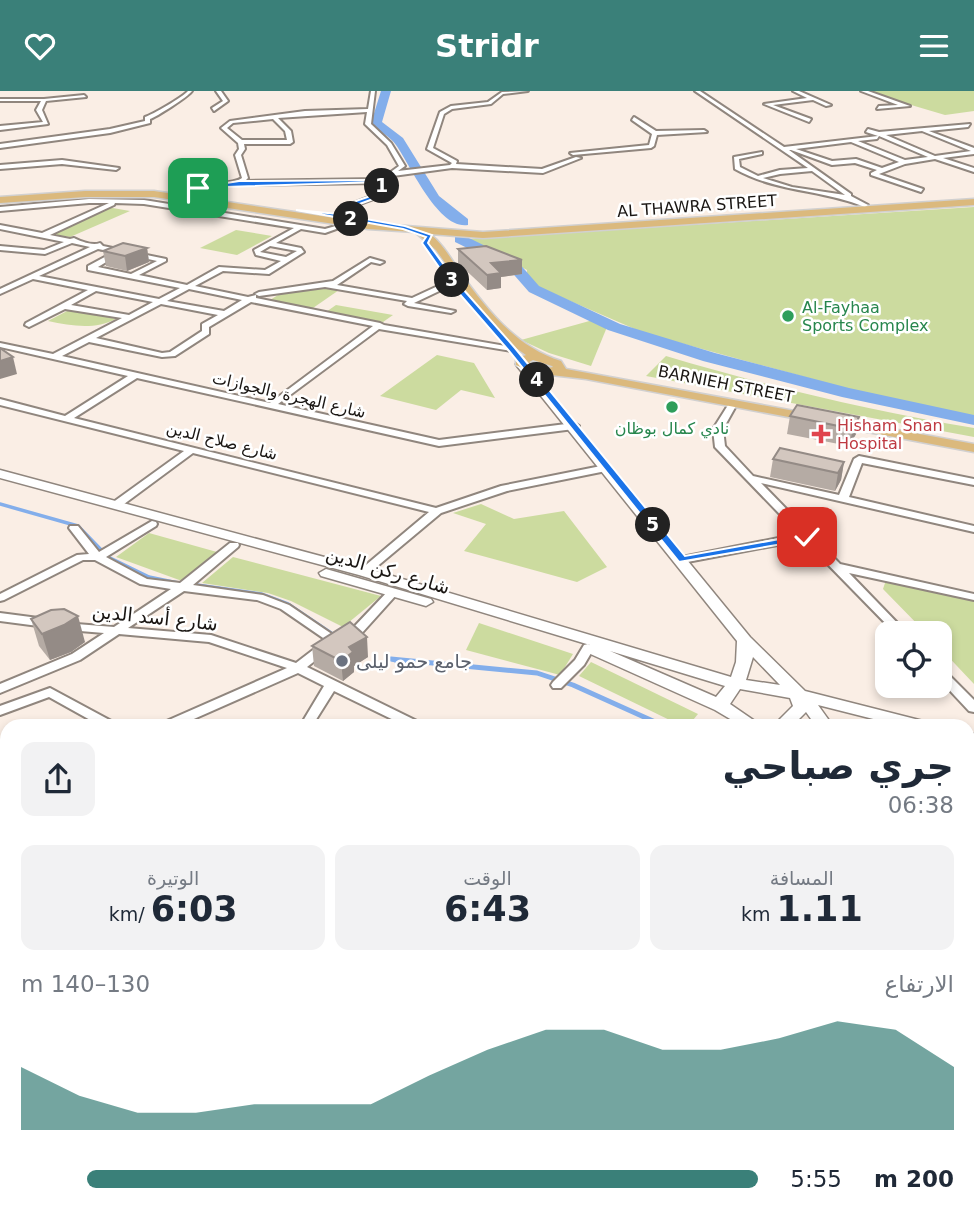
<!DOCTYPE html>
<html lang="ar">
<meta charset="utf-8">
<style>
:root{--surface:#fff;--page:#f2f2f3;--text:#1f2937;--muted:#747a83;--accent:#3a8079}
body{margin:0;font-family:"DejaVu Sans",Cairo,sans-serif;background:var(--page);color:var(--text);direction:rtl;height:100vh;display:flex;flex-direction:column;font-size:26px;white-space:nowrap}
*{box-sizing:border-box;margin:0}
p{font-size:23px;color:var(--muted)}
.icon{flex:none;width:38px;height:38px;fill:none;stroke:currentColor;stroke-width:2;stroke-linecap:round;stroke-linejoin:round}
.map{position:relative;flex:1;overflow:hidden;direction:ltr}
.drawer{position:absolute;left:0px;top:628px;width:975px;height:502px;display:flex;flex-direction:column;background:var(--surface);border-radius:21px 21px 0 0;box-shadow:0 4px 10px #0003;direction:rtl}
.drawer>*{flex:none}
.fabs{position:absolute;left:875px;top:530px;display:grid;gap:14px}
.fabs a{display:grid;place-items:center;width:77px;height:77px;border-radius:14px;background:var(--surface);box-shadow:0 4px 10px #0003;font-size:35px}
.pin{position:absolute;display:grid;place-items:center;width:60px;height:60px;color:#fff;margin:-30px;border-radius:14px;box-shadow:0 4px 10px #0006}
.km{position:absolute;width:35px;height:35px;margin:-18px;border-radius:50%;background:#222;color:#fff;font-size:19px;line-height:35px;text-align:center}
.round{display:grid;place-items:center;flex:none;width:74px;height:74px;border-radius:14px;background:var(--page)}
.headline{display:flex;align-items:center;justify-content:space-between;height:119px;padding:0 21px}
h1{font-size:38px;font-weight:700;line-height:52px}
.figures{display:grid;grid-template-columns:repeat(3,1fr);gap:10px;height:119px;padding:7px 21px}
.figures div{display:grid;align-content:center;border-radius:14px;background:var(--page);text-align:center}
.figures b{font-size:35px;font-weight:700}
.figures small{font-size:19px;font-weight:400}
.figures p{font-size:19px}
.chart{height:196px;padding:14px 21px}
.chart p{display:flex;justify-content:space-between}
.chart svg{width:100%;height:126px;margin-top:7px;fill:var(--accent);opacity:.7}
ul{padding:0 21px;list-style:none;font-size:23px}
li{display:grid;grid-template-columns:112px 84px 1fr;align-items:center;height:52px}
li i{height:18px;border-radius:9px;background:var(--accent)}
header{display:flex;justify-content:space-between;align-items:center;height:91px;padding:0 21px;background:var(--accent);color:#fff;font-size:32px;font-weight:700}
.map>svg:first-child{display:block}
</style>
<header><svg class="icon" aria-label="menu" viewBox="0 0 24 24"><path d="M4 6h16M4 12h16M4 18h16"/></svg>Stridr<svg class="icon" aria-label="heart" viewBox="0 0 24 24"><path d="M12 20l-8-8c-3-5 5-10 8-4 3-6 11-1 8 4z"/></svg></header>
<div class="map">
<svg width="974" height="1129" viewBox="0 0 974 1129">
<rect width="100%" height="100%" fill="#faeee5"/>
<g fill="#ccdb9f">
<polygon points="864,0 974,0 974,20 945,24"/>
<polygon points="107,116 130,120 70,146 48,143"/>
<polygon points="974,116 974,325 852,299 644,242 540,197 527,185 527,179 469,148"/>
<polygon points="236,139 272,145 237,164 200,157"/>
<polygon points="328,196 339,199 313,217 270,209 283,201"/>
<polygon points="336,214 393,224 383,231 326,221"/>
<path d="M71,218L116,228C94,239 72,235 48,230Z"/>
<polygon points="593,229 607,236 591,275 549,262 521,249"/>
<polygon points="437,264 474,272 495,307 461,299 436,319 380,305"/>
<path d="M666,265C767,295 870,320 974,337V346L646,285Z"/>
<polygon points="481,413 514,428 564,420 607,476 577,491 464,460 486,433 453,422"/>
<polygon points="149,442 217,461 182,490 116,466"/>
<polygon points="233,466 381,505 343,536 291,510 268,502 202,492"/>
<polygon points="886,489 974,507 974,593 940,557 940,542 926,542 883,498"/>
<polygon points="479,532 573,563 560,584 466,559"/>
<polygon points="591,571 698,623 688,635 682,635 579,585"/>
</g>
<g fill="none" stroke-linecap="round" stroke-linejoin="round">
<g stroke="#83aeeb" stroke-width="3.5">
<polyline points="0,413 78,435 108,466 149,486 178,492"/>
<polyline points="197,494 261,503 288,513 334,544"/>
<polyline points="388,567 396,570"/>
</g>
<polyline stroke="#83aeeb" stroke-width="5" points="391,568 537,582 573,594 664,635"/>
<g fill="#83aeeb" fill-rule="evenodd">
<path d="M381,0H391L382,31L403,47L439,105L468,128V134C438,139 410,73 396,54C390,45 378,40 371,32Z"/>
<polygon points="455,145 465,145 518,171 539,195 620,233 715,262 849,297 974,324 974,334 842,306 703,270 608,239 529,201 508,177 455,151"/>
</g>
<defs>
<g id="minor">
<path d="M188,0H192C188,6 156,26 150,28V32L110,42L0,57V53L110,38L145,30V26C152,24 183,6 188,0Z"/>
<polygon points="216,0 221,0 228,10 214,20 212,17 223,10"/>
<path d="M371,0H375L371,33L391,52L405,75L398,80L450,74L452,72L427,58L440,21L451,15L488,11L502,1L528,0L503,3L491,13L452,18L444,23L433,57L457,70L456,73L542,78L576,66L581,67L543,82L452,77L393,85L385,91L384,104L357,114L339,127L337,126V124L353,112L379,102V92L226,94L198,99L195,97C208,92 232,94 242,87L235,64L239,58L238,52L221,37L230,30L305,20L368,18ZM367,21L365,33L387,54L399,75L381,88L245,90L248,87L241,64L245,58L244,53H290L293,51L291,40L278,27ZM273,28L285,40L287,49H242L227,37L233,32Z"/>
<path d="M695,0H700L784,56L878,45L866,41L868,38L879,41L970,33L968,36L929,40L974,57V63L943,67L974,77V81L935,68L905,73L879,83L923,98L921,101L871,84V82L877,79L855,72L832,74L791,59H789L851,103V105L868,114L865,116C821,98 778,102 735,78L734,66L762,61V63L739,68L740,76L758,85L780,79L808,77ZM922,40L971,60L935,65L886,44ZM879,45L928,66L905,69L858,50L877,48ZM851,51L899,71L882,77L856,68L832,70L796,58ZM812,80L845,104L792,96L763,87L780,83Z"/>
<polygon points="793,0 799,0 831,14 826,15 813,9 773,14 811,28 809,31 764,13 807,7"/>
<polygon points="861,0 868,0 910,15 877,18 879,15 898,14"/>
<polygon points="84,4 86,6 46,10 42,19 48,33 0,39 0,35 43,31 36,19 41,10 0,10 0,8 44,8"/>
<polygon points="634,26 656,40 704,39 707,41 657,44 654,55 651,57 573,64 570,62 649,54 652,43 632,29"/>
<polygon points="62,69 119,77 116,79 62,73 0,78 0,74"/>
<path d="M89,108L144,109L325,138L350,131V133L325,142L301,138L276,152L301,157L304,161L269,183L223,180L195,195L248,206L256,204V207L380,232L384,234L512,256L516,258L512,260L379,238L278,313L439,349L574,332L579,335L574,338L439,355L137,287L74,327L436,417L501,395L606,374L611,377L606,380L507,400L441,422L368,483H360L358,481L360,479L429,421L193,362L120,416H112V412L184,360L0,314V308L65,325L128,285L0,256V252L53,263L122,227L65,218L29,236L25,234L26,232L88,199L33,188L0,203V198L90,156L72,152L45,163L0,159V155L44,159L64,151L0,138V134L42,142L109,112H89L0,120V116ZM115,112L144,113L294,137L254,159L256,164L281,170L265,179L219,176L187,194L139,184L166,170V168L103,155L100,152C92,155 80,150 74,147L70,148L50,144L114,114ZM270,155L297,160L286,166L260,161ZM98,158L114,161L88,175V179L180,197L159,208L39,185ZM121,162L157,170L131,183L98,176ZM189,198L242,209L224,220L167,210ZM96,200L153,211L129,224L71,214ZM251,211L373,235L270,312L62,265L89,251L162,266L175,265L209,243V236ZM161,213L218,224L202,233V240L170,261L162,262L96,247Z"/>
<polygon points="370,167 384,171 380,173 371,171 337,194 412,207 453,188 456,188 456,192 414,212 455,220 451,222 408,215 404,213 407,210 325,196 259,205 255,203 259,201 333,190"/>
<polygon points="733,310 737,313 723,338 725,355 753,385 839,404 854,368 859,365 974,388 974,394 862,372 849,406 974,435 974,441 761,392 840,473 974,503 974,509 849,482 907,542 895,542 804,449 682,472 678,471 677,469 682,466 799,443 715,356 713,338 730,311"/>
<polygon points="152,430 156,431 157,433 156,435 106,466 147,488 180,492 230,452 238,452 239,454 238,456 193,494 263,504 289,514 339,548 337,551 329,551 281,518 257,509 184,500 128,537 211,544 296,572 322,552 330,552 332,555 330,558 307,576 421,632 422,635 406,635 334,600 312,635 300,635 324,595 298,582 178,635 161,635 162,632 287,577 209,551 119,543 80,569 0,602 0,593 72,563 104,542 68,539 62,535 64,532 114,536 171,498 140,493 95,469 83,469 4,509 0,510 0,503 77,464 89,463 69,437 70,435 78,435 99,461"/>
<polygon points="393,498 399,501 397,503 361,543 343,547 339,546 337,543 339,540 353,537 389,499"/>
<polygon points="0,522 46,528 52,532 46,536 0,530"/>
<polygon points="588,553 594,557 584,574 561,597 553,597 551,594 553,591 575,569 584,554"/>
<polygon points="940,578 944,579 974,609 974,621 969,620 940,589"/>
<polygon points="50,597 115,632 117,635 101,635 49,606 0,624 0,615"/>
<polygon points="7,757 7,773 0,777 0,760"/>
<polygon points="0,810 7,812 7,825 0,823"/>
<polygon points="968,855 974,856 974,868 968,867"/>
<polygon points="7,982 7,998 0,999 0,983"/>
<polygon points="968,999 974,1001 974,1024 968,1022"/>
<polygon points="181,1124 203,1124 201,1129 178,1129"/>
<polygon points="313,1124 334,1124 337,1129 315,1129"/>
<polygon points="612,1124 633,1124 631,1129 609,1129"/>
<polygon points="884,1124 904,1124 902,1129 882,1129"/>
</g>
<g id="secondary">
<path d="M521,270L525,271L750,546L805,600L927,631L929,635H901L818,614L833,635H816L806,621L792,635H773L793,615L790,607L740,598L730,613L762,635H742L715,619L586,561L584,558L590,554L359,484L0,387V379L369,478L731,586L736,571L737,550L517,275L516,273ZM610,560L725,595L716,606ZM753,566L780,594L746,589Z"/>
<polygon points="326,478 431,508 433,511 426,515 321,485 319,482"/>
<polygon points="968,641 974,643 974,655 968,653"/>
<polygon points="968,803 974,805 974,824 968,822"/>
</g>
<path id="primary" d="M85,100H154L368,132L483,141L974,108V114L483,147L430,143C443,153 451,168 460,181C487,219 516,256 561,270L566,278L974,353V361L586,288L551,284L541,286L516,274V268L526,264L509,252L487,230L436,159L415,141L368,138L154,106H85L0,112V106ZM533,269L552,275L553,276L543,278L529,271Z"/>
</defs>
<use href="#minor" stroke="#90867e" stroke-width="4"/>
<use href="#secondary" stroke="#90867e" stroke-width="3"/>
<use href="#primary" stroke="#d1d0d0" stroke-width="3"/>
<use href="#minor" fill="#fff" fill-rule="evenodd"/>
<use href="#secondary" fill="#fff" fill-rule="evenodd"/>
<use href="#primary" fill="#dbb97d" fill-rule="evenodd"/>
</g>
<g fill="#b5aba4">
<polygon points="147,157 149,171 127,180 106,175 103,160"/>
<polygon points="458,158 522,183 501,186 501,197 487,199 458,172"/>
<polygon points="790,325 859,326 856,343 849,355 787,343"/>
<polygon points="773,368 844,371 841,389 835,400 770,386"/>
<polygon points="31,528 85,551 71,561 50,569 39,555"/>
<polygon points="312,555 368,566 354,575 354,581 343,590 314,575"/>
</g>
<g fill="#948b86">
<polygon points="147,157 149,171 127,180 125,165"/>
<polygon points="522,169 522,183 501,186 501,197 487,199 487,184 491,172"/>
<polygon points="13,266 17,283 0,288 0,270"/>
<polygon points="859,326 856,343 849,355 853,338"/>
<polygon points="844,371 841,389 835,400 838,382"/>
<polygon points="78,525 85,551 71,561 50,569 42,543"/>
<polygon points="367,546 368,566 354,575 354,581 343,590 341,570 349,556"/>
</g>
<g fill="#d3c7bf" stroke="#948b86" stroke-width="2">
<polygon points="123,152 147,157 125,165 103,160"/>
<polygon points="486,155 522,169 491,172 501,182 487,184 458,158"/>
<polygon points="0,257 13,266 0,270"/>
<polygon points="797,314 859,326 853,338 790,325"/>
<polygon points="780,357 844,371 838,382 773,368"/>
<polygon points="64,518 78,525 64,534 42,543 31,528 51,519"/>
<polygon points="350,531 367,546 349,556 353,561 341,570 312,555"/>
</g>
<polygon fill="#1a73e8" stroke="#fff" stroke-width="2" points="384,89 384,104 357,114 343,124 405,135 432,144 428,152 455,189 515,257 685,465 807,443 811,448 679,471 509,260 450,192 422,152 426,146 403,138 296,119 338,123 353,111 379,102 379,91 195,97 239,90"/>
<g fill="#2e9e5b" stroke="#fff" stroke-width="2.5">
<circle cx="788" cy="225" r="7"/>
<circle cx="672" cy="316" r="7"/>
</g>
<path fill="#e0444e" stroke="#fff" stroke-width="2.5" d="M817.5 332.5h7v7h7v7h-7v7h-7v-7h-7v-7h7z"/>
<circle fill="#6b7280" stroke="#fff" stroke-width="2.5" cx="342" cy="570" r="7"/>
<g text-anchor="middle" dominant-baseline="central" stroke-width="5" stroke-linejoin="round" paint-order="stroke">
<g font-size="16" fill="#1a1613" stroke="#fff">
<text transform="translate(697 115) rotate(-4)">AL THAWRA STREET</text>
<text transform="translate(726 293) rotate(11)">BARNIEH STREET</text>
<text transform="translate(289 304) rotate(13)">شارع الهجرة والجوازات</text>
<text transform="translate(222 350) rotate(14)">شارع صلاح الدين</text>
</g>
<g font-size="16" fill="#27864d" stroke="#fff" text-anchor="start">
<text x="802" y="216">Al-Fayhaa<tspan x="802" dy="18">Sports Complex</tspan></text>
<text x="672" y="337" text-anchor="middle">نادي كمال بوظان</text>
</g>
<g font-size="16" fill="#be3a42" stroke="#fff" text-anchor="start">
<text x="837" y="334">Hisham Snan<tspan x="837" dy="18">Hospital</tspan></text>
</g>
<g font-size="19" fill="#1a1613" stroke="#fff">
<text transform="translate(388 479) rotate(16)">شارع ركن الدين</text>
<text transform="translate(155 526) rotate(6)">شارع أسد الدين</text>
</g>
<g font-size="19" fill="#5b616d" stroke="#fff" text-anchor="start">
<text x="356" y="570">جامع حمو ليلى</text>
</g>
</g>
</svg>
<div class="fabs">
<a><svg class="icon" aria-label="locate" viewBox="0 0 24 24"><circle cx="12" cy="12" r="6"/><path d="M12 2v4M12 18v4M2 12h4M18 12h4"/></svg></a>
</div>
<div class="pin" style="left:198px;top:97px;background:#1e9e55"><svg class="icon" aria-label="arrive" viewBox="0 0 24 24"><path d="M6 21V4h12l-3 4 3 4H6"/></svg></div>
<div class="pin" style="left:807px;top:446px;background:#d93025"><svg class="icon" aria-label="check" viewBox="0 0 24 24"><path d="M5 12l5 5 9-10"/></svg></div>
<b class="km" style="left:382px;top:95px">1</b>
<b class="km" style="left:351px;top:128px">2</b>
<b class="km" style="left:452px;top:189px">3</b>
<b class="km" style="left:537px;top:289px">4</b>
<b class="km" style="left:653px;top:434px">5</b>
<section class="drawer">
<div class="headline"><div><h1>جري صباحي</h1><p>06:38</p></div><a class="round"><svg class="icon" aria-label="share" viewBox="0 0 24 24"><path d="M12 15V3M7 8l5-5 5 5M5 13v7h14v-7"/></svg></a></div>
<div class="figures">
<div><p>المسافة</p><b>1.11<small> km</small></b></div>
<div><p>الوقت</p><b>6:43</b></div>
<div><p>الوتيرة</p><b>6:03<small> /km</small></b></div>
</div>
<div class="chart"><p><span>الارتفاع</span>130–140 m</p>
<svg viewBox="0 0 160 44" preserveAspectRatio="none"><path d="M0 44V22L10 32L20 38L30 38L40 35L50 35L60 35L70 25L80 16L90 9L100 9L110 16L120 16L130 12L140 6L150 9L160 22V44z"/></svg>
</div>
<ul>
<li><b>200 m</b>5:55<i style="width:91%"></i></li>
</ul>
</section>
</div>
